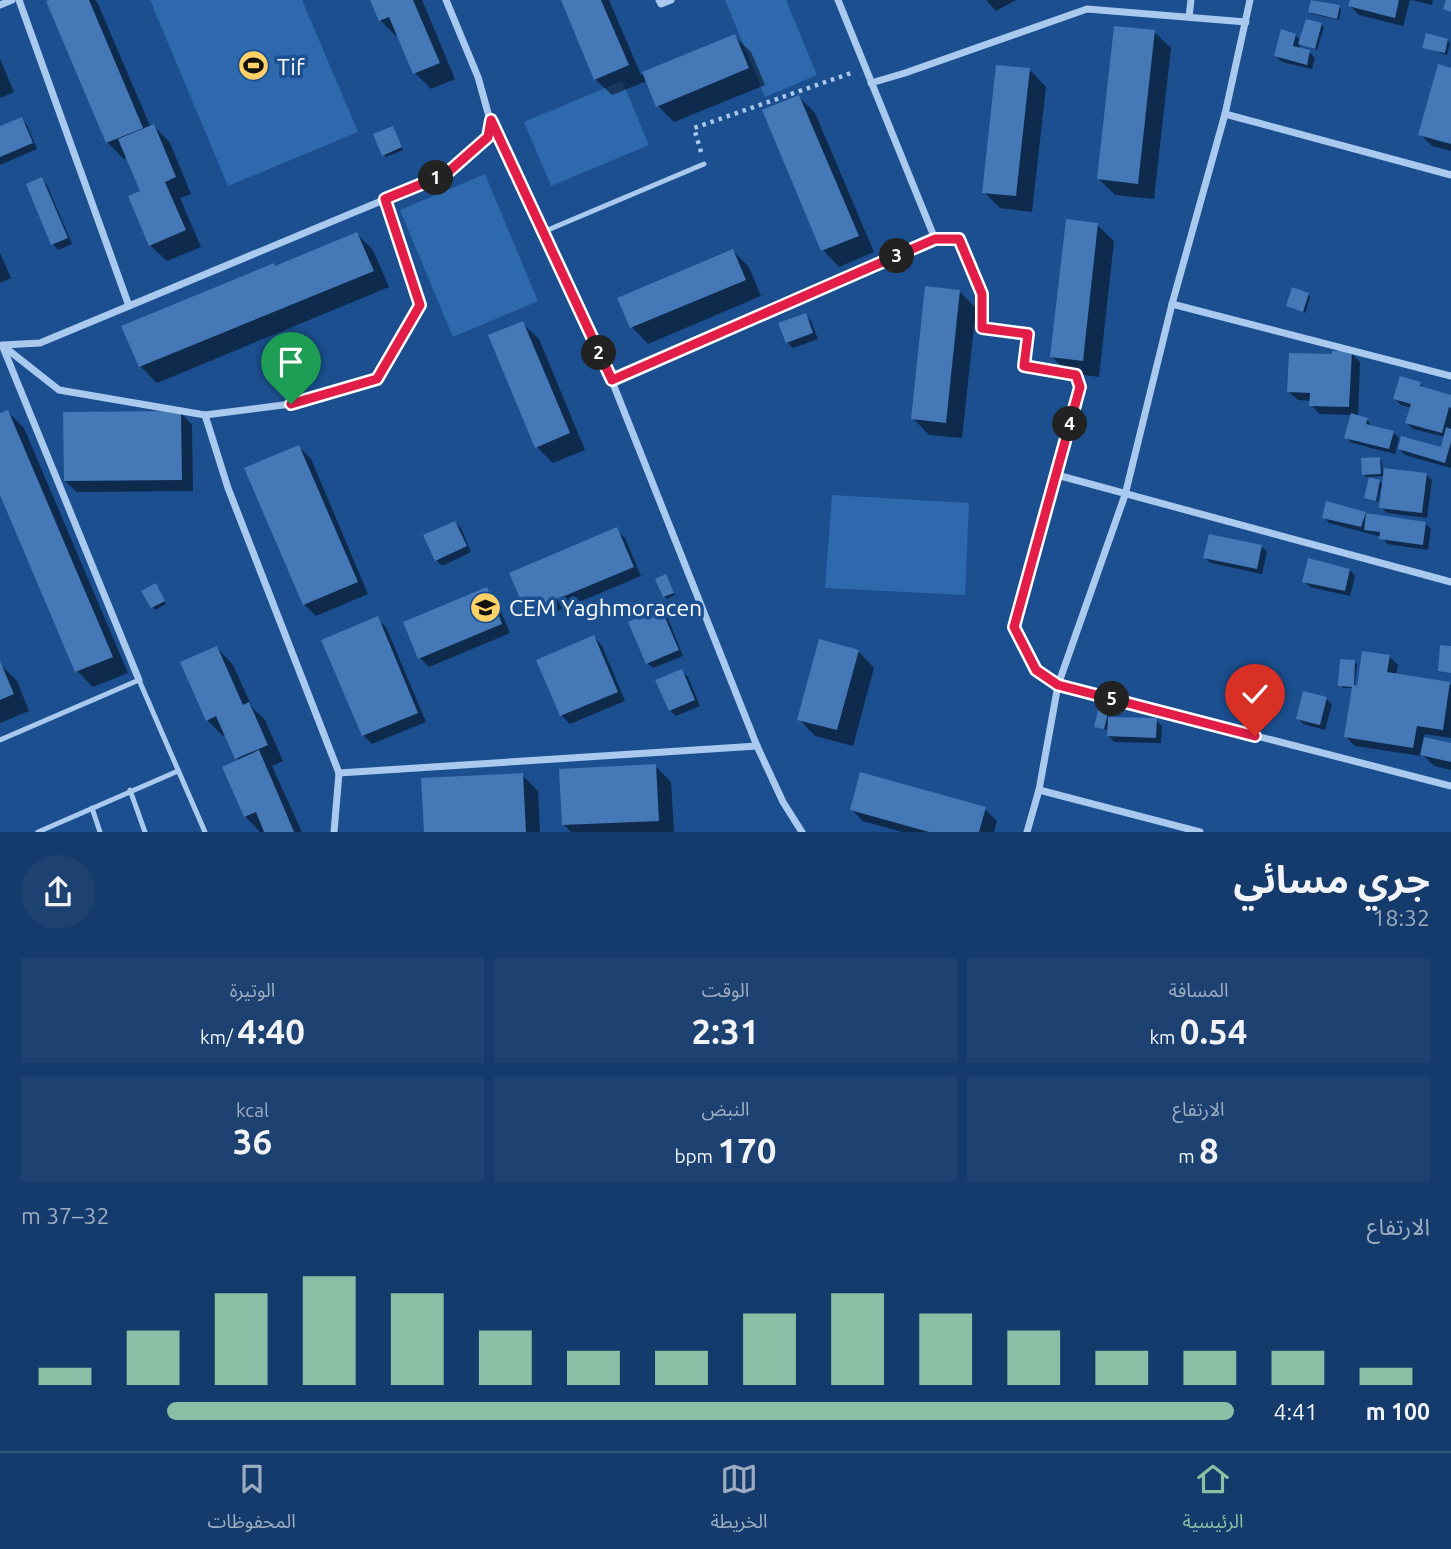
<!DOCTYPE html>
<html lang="ar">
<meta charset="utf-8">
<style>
:root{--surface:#143b6b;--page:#1d4271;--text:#f1f3f6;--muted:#9dadc1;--line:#33557e;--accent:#8abfa5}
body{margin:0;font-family:Ubuntu,"Noto Sans Arabic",sans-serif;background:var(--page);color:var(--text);direction:rtl;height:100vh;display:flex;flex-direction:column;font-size:26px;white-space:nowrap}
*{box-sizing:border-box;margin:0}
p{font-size:23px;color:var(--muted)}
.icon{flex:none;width:38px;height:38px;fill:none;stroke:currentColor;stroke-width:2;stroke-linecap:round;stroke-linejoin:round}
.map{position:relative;height:832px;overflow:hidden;direction:ltr}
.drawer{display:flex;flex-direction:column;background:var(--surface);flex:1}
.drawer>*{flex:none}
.pin{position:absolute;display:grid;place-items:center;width:60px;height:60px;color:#fff;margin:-72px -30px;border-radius:50% 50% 50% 0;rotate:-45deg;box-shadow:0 0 7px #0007}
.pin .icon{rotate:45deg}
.km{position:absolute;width:35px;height:35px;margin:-18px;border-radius:50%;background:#222;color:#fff;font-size:19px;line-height:35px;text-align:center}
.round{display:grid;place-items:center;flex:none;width:74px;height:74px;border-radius:37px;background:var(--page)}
.headline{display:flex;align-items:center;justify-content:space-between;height:119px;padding:0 21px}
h1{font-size:38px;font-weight:700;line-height:52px}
.figures{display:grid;grid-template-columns:repeat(3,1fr);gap:10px;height:119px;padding:7px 21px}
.figures div{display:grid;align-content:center;border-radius:0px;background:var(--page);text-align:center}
.figures b{font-size:35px;font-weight:700}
.figures small{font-size:19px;font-weight:400}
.figures p{font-size:19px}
.chart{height:196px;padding:14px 21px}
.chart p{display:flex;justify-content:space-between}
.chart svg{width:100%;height:126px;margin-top:7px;stroke:var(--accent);stroke-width:6}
ul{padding:0 21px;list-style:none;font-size:23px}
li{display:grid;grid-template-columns:112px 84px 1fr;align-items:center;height:52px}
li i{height:18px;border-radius:9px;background:var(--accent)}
.menu{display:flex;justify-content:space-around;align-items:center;height:98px;border-top:2px solid var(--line);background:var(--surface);font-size:19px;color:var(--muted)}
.menu a{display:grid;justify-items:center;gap:4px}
.menu .on{color:var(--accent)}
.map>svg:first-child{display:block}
</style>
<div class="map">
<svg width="1451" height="832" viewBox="0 0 1451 832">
<rect width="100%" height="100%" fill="#1b4f8f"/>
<g fill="#2e69ad">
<polygon points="150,0 302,0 358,132 228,186"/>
<polygon points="725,0 786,0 817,75 765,97"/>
<polygon points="622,81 649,145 551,186 524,122"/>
<polygon points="485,174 538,301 453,337 400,210"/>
<polygon points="832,495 969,503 965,595 825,588"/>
</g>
<g fill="#0007">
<polygon points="53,0 95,0 98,4 151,128 154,126 170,143 191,194 180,198 201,247 167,261 150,245 142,192 128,157 124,159 107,142"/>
<polygon points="372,0 422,0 455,79 431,89 415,73 399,35 396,36 380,20"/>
<polygon points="562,0 609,0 641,75 734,36 751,52 765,85 674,122 658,106 647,81 612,95 595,79"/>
<polygon points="986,0 1016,0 996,11"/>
<polygon points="1313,0 1339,6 1341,9 1339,20 1312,14 1310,12"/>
<polygon points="1351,0 1410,0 1403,26 1359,15 1350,6"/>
<polygon points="1412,0 1433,0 1432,5"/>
<polygon points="1321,25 1324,27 1317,50 1300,44 1299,49 1309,52 1315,58 1312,69 1282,62 1276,56 1295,35 1301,41"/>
<polygon points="1154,32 1171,48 1154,199 1115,195 1099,179"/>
<polygon points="1447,40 1450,43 1447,55 1424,47"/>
<polygon points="0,59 14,92 0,98"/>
<polygon points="1451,69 1451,151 1432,146 1420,134"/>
<polygon points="1030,70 1046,87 1032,212 1000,208 984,192"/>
<polygon points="799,97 815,113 874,252 839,267 823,250 764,111"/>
<polygon points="22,119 27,125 37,149 0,165 0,128"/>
<polygon points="392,128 403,150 386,157 384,155"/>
<polygon points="42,179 47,185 72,244 58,250 53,244"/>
<polygon points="1097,225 1114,241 1099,377 1069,373 1052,357"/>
<polygon points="357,234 373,250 389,287 157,383 140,366 276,268"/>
<polygon points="733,251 749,267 761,296 648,344 632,327"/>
<polygon points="0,253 11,278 0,283"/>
<polygon points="960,292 976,308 962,438 929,435 913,418"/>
<polygon points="1308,294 1310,297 1305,313 1288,305"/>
<polygon points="805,315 811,321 818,339 793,348 787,342"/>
<polygon points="522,323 539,339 585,450 553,463 537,447"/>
<polygon points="1351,353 1360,362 1358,417 1367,419 1372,427 1393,432 1399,438 1395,454 1352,443 1346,437 1352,415 1320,414 1311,405 1311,401 1298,400 1289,392 1334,356"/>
<polygon points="1420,384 1426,390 1451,397 1451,468 1405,455 1400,449 1442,449 1445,437 1413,429 1407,423 1412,408 1401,405 1395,399"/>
<polygon points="8,412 24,428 128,673 93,687 77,671 0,490 0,415"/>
<polygon points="181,413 192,425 193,491 77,492 65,481"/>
<polygon points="299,447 311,459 368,594 316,616 304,604"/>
<polygon points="1380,459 1382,461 1383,476 1366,477 1363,474"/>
<polygon points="1426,475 1432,480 1427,518 1387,513 1381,507 1384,488 1381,488 1378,502 1366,497 1380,481 1384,486"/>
<polygon points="1365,513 1425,523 1431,529 1428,550 1387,544 1382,537 1329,523 1324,517"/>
<polygon points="455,523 461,528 471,552 442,566 436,560"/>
<polygon points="616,530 625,538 641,576 536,620 527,611"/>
<polygon points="1261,546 1267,552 1262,574 1211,563 1205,558"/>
<polygon points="1350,570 1355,576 1350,596 1310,587 1304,581"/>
<polygon points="666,576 675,595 667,599 664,596"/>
<polygon points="158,588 166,604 155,610 144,591"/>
<polygon points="486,589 495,598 510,633 429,667 420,658 405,623"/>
<polygon points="661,610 667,616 683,656 653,668 647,663"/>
<polygon points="377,619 386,627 426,722 372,744 363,735"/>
<polygon points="594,637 602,646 625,701 570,724 561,715"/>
<polygon points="217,648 233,665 252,707 265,720 283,761 272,766 302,832 260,832 245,816 239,761 226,735 223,736 207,720"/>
<polygon points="858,651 874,668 853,746 815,736 799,719"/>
<polygon points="1389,656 1398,665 1396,675 1451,685 1451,738 1425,734 1424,739 1451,745 1451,770 1434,766 1422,754 1421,756 1355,746 1346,737 1353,688 1343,688 1340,685 1354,662 1357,664 1354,687 1358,688"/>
<polygon points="0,664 17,681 29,711 0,723"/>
<polygon points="682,672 688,677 700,706 676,716 670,710 658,681"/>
<polygon points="1326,699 1332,704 1325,730 1303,724 1298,718"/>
<polygon points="1107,714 1109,719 1156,720 1162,726 1161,743 1114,742 1109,736 1109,731 1096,726"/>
<polygon points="655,766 671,782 674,832 571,832 564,825"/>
<polygon points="522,775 538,791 540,832 425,832"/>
<polygon points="851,809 985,809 997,821 994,832 902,832 863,821"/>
</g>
<g fill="#4478b7">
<polygon points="49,0 89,0 143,128 106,143 46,1"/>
<polygon points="370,0 413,0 440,63 413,74 389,17 379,21"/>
<polygon points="561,0 601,0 629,65 594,80"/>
<polygon points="1311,0 1340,5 1337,19 1308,12"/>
<polygon points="1350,0 1399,0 1395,18 1348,6"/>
<polygon points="1446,0 1451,0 1451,12 1443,9"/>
<polygon points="1306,19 1322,23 1315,49 1298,44"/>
<polygon points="1114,26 1155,30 1138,184 1097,179"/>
<polygon points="1281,29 1296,34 1293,46 1310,50 1307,65 1274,56"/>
<polygon points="1426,33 1448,39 1445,53 1422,48"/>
<polygon points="735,34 749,68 656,107 642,72"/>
<polygon points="1438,64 1451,68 1451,144 1418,135"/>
<polygon points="996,65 1030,68 1016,196 982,193"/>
<polygon points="799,95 859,236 821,251 762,110"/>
<polygon points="22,117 33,143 0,157 0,126"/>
<polygon points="154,124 176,177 165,182 186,230 149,246 128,196 140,191 118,139"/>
<polygon points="393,126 402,147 382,156 373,134"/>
<polygon points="42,177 68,238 51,245 26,184"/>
<polygon points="1066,219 1098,223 1083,361 1050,357"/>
<polygon points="357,232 374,271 139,367 121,326 274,263 275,266"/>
<polygon points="733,249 746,280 630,328 617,298"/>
<polygon points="925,286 960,290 946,423 911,419"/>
<polygon points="1292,287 1309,293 1303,312 1286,306"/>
<polygon points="806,313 813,333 786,343 778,323"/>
<polygon points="523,321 570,433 535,448 488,335"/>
<polygon points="1332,351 1352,351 1349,407 1309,406 1310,393 1287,392 1289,353 1332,354"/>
<polygon points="1400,376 1421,382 1420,386 1451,395 1451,408 1449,407 1442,433 1405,423 1411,404 1393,399"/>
<polygon points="8,410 113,657 75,672 0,495 0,413"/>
<polygon points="181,411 182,480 64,481 63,412"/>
<polygon points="1351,413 1368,418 1366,424 1394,431 1389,449 1344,438"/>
<polygon points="1446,427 1451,429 1451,442 1445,463 1398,449 1401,436 1441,447"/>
<polygon points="299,445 358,582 303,605 244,468"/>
<polygon points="1380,457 1381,474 1362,475 1361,458"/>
<polygon points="1384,468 1427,473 1422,513 1379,508"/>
<polygon points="1369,477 1380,480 1376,501 1364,498"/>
<polygon points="1326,501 1366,512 1361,527 1322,518"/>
<polygon points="1366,513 1426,522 1423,545 1379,539 1380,532 1364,530"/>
<polygon points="455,521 467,546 435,561 423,535"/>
<polygon points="617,527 634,567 526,612 509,573"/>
<polygon points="1209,534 1262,545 1257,569 1203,558"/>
<polygon points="1308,558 1350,569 1345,591 1302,582"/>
<polygon points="666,574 674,593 663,597 655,579"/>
<polygon points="156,583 165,601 151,608 141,591"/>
<polygon points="487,587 502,624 418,659 403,622"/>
<polygon points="661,608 679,650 646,664 628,622"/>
<polygon points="378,616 418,713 362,736 321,640"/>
<polygon points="594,635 618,692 560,716 536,660"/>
<polygon points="819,639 859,650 837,730 797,720"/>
<polygon points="1440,645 1451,646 1451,673 1438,671"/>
<polygon points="217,646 243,705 249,702 268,745 235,759 216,716 206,721 180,662"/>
<polygon points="1362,651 1390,655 1387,672 1450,682 1443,730 1417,726 1413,748 1344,737 1352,687 1338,686 1340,659 1355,660 1354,685 1357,686"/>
<polygon points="0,661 14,694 0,700"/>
<polygon points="682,669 695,700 669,711 655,680"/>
<polygon points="1303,691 1327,697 1320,725 1296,719"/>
<polygon points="1098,710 1108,713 1104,729 1094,727"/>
<polygon points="1108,717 1157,718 1156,738 1107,736"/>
<polygon points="1424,737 1451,743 1451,762 1420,755"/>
<polygon points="259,750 281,801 294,832 264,832 256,812 244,817 222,767"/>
<polygon points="656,764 659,821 562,825 559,769"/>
<polygon points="860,772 986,807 979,832 929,832 850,810"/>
<polygon points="523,773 526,832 424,832 421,778"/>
</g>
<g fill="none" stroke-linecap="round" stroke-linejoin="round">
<g stroke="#a9c9ee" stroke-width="4.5" stroke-dasharray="3.5 5" stroke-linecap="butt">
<polyline points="701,152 694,128 854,72"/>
<polyline points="946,239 959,239 982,294 982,328 1028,334 1024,366 1075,375"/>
</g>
<g stroke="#a9c9ee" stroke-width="5">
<polyline points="543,232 704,164"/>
<polyline points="0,740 139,680 205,832"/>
<polyline points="130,790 145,832"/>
<polyline points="92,808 100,832"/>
<polyline points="38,832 178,771"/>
</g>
<g stroke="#a9c9ee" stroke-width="7">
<polyline points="19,0 129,306"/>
<polyline points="659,0 661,4 671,0"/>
<polyline points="0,5 12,0"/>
<polyline points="1189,17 1191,0"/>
<polyline points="871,83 905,73 1087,9 1246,22"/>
<polyline points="1225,114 1451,175"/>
<polyline points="490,120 612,381 757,746 783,802 802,832"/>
<polyline points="1172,304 1451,376"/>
<polyline points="3,345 40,343 446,174 488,137 490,120 478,77 446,0"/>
<polyline points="612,381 935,239 838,0"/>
<polyline points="205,415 228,488 339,773 757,746"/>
<polyline points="1057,475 1080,387"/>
<polyline points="1451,582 1057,475 1015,627 1036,670 1058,685 1451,786"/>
<polyline points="139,680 2,345 59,390 205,415 291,404 377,379 420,305 385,199"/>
<polyline points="1039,790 1200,832"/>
<polyline points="334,832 339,773"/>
<polyline points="1027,832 1039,790 1058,685 1125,495 1172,304 1225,114 1250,0"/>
</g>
</g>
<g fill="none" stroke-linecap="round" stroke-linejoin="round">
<defs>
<polyline id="route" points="291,404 377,379 420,305 385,199 446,174 488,137 491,120 612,380 935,239 959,239 982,294 982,328 1028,334 1024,366 1076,375 1080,387 1014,627 1036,670 1058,685 1255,736"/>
</defs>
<use href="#route" stroke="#fff" stroke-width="14"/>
<use href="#route" stroke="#e11d48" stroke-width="9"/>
</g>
<defs>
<symbol id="stadium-disc" viewBox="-11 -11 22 22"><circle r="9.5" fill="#ffd166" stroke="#1b4f8f"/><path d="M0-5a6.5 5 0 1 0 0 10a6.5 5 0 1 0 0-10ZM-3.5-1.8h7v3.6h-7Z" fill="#111"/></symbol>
<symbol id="school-disc" viewBox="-11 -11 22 22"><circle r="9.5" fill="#ffd166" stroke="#1b4f8f"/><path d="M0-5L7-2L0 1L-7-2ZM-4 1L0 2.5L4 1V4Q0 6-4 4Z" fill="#111"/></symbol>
</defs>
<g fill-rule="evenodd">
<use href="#stadium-disc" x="236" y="48" width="35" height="35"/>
<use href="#school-disc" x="468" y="590" width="35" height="35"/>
</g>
<g text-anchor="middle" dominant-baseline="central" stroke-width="7" stroke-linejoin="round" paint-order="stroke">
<g font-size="23" fill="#fff" stroke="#1b4f8f" text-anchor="start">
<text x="277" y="66">Tif</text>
<text x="509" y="607">CEM Yaghmoracen</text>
</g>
</g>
</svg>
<div class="pin" style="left:291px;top:404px;background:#1e9e55"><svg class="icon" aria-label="arrive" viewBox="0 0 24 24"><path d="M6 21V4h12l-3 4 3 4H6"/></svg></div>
<div class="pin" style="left:1255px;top:736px;background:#d93025"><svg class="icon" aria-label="check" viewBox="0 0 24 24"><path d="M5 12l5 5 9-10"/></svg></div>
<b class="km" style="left:436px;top:178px">1</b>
<b class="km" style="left:599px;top:353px">2</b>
<b class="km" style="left:897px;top:256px">3</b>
<b class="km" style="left:1070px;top:424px">4</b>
<b class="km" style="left:1112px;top:699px">5</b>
</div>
<section class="drawer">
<div class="headline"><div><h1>جري مسائي</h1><p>18:32</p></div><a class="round"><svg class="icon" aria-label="share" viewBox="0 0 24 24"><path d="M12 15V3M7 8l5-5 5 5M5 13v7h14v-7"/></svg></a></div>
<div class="figures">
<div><p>المسافة</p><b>0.54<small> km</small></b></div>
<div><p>الوقت</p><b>2:31</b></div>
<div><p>الوتيرة</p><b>4:40<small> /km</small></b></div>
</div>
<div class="figures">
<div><p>الارتفاع</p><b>8<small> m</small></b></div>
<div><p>النبض</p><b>170<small> bpm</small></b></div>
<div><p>kcal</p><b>36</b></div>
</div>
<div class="chart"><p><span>الارتفاع</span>32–37 m</p>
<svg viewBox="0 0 160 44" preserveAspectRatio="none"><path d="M5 44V38M15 44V25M25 44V12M35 44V6M45 44V12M55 44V25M65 44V32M75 44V32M85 44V19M95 44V12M105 44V19M115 44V25M125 44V32M135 44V32M145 44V32M155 44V38"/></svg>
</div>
<ul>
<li><b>100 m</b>4:41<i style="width:88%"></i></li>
</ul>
</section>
<nav class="menu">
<a class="on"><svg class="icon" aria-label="home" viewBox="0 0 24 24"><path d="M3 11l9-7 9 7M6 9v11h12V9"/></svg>الرئيسية</a>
<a><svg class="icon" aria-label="map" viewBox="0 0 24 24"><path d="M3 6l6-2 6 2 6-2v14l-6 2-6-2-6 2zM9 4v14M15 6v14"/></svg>الخريطة</a>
<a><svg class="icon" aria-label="saved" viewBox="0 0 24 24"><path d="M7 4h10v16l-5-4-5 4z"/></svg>المحفوظات</a>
</nav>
